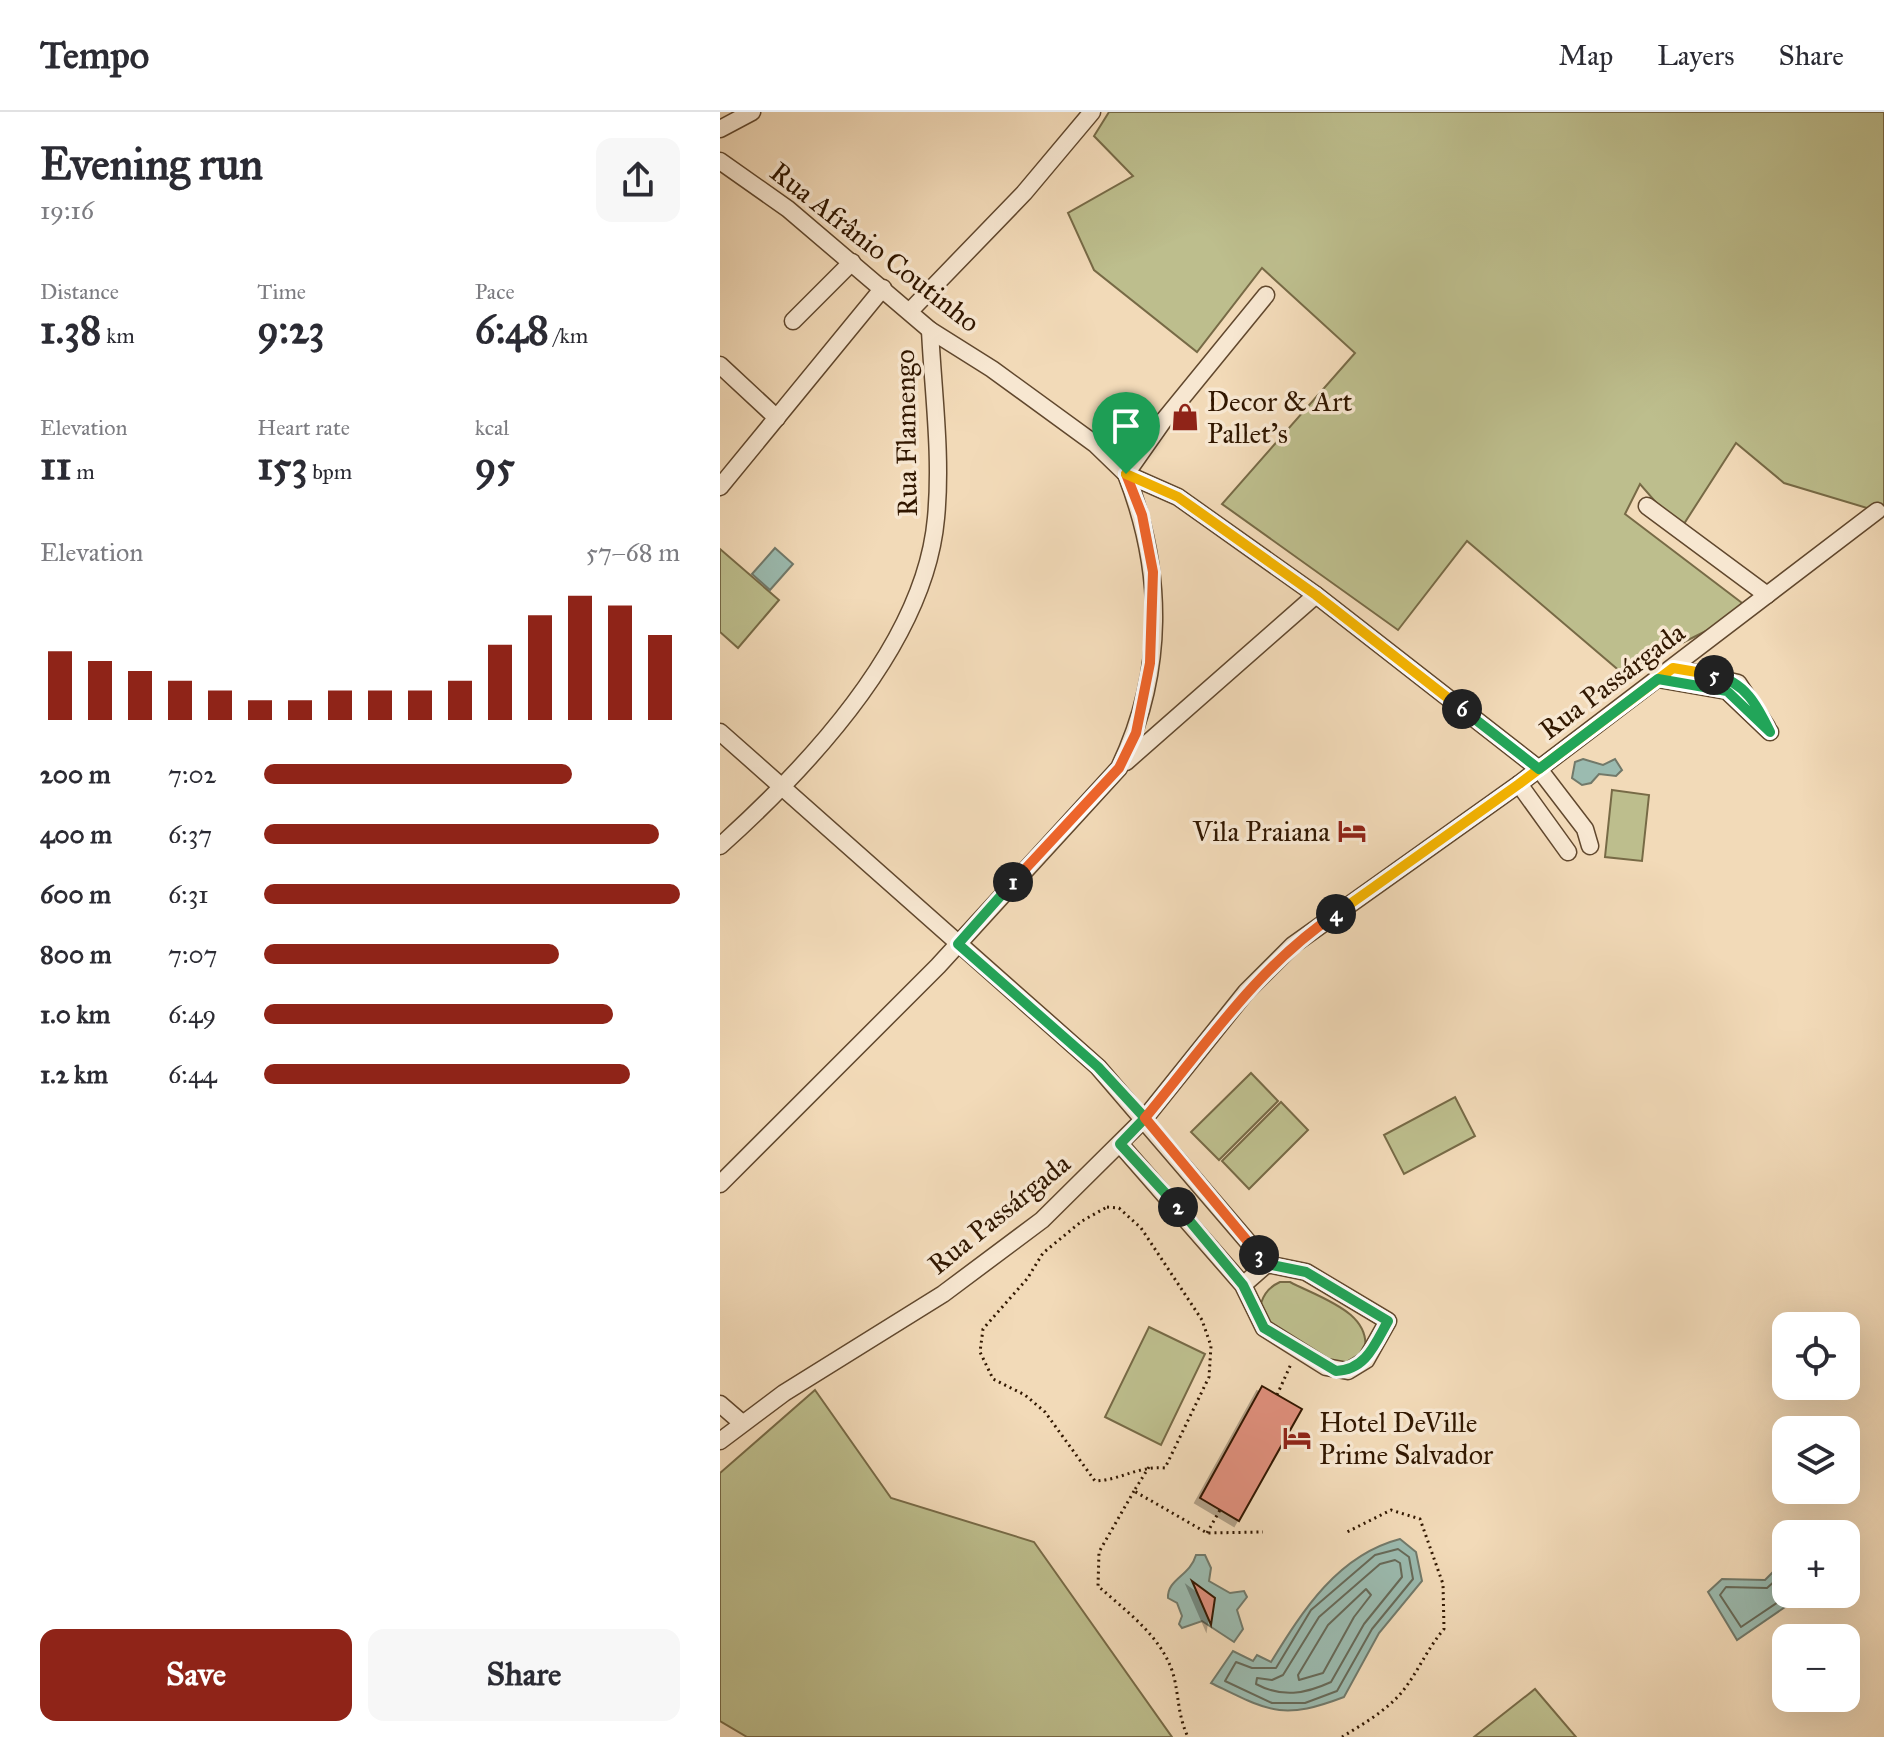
<!DOCTYPE html>
<meta charset="utf-8">
<style>
:root{--surface:#fff;--page:#f7f7f7;--text:#2b2b33;--muted:#7c7c81;--line:#e1e1e2;--accent:#8f2418}
body{margin:0;font-family:"IM FELL Great Primer",serif;background:var(--page);color:var(--text);height:100vh;display:flex;flex-direction:column;font-size:30px;white-space:nowrap}
*{box-sizing:border-box;margin:0}
p{font-size:26px;color:var(--muted)}
.icon{flex:none;width:44px;height:44px;fill:none;stroke:currentColor;stroke-width:2;stroke-linecap:round;stroke-linejoin:round}
.map{position:relative;flex:1;overflow:hidden}
.details{display:flex;flex-direction:column;background:var(--surface);width:720px}
.details>*{flex:none}
.fabs{position:absolute;left:1052px;top:1200px;display:grid;gap:16px}
.fabs a{display:grid;place-items:center;width:88px;height:88px;border-radius:16px;background:var(--surface);box-shadow:0 8px 32px #0002;font-size:40px}
.pin{position:absolute;display:grid;place-items:center;width:68px;height:68px;color:#fff;margin:-82px -34px;border-radius:50% 50% 50% 0;rotate:-45deg;box-shadow:0 0 8px #0007}
.pin .icon{rotate:45deg}
.km{position:absolute;width:40px;height:40px;margin:-20px;border-radius:50%;background:#222;color:#fff;font-size:22px;line-height:40px;text-align:center}
.round{display:grid;place-items:center;flex:none;width:84px;height:84px;border-radius:16px;background:var(--page)}
.overview{display:flex;align-items:center;justify-content:space-between;height:136px;padding:0 40px}
h1{font-size:44px;font-weight:800;line-height:60px}
.stats{display:grid;grid-template-columns:repeat(3,1fr);gap:12px;height:136px;padding:8px 40px}
.stats div{display:grid;align-content:center}
.stats b{font-size:40px;font-weight:800}
.stats small{font-size:22px;font-weight:400}
.stats p{font-size:22px}
.chart{height:224px;padding:16px 40px}
.chart p{display:flex;justify-content:space-between}
.chart svg{width:100%;height:144px;margin-top:8px;stroke:var(--accent);stroke-width:6}
.primary-button{display:flex;gap:16px;margin-top:auto;padding:16px 40px}
.primary-button a{flex:1;height:92px;border-radius:16px;background:var(--accent);color:#fff;font-size:32px;font-weight:800;line-height:92px;text-align:center}
.primary-button a+a{background:var(--page);color:var(--text)}
ul{padding:0 40px;list-style:none;font-size:26px}
li{display:grid;grid-template-columns:128px 96px 1fr;align-items:center;height:60px}
li i{height:20px;border-radius:10px;background:var(--accent)}
header{display:flex;align-items:center;gap:48px;box-sizing:border-box;height:112px;padding:0 40px;background:var(--surface);border-bottom:2px solid var(--line)}
header strong{font-size:38px}
nav{display:flex;gap:44px;margin-inline-start:auto;font-size:28px}
main{display:flex;flex:1;min-height:0}
.map>svg:first-child{display:block}
</style>
<header>
<strong>Tempo</strong>
<nav><a>Map</a><a>Layers</a><a>Share</a></nav>
</header>
<main>
<section class="details">
<div class="overview"><div><h1>Evening run</h1><p>19:16</p></div><a class="round"><svg class="icon" aria-label="share" viewBox="0 0 24 24"><path d="M12 15V3M7 8l5-5 5 5M5 13v7h14v-7"/></svg></a></div>
<div class="stats">
<div><p>Distance</p><b>1.38<small> km</small></b></div>
<div><p>Time</p><b>9:23</b></div>
<div><p>Pace</p><b>6:48<small> /km</small></b></div>
</div>
<div class="stats">
<div><p>Elevation</p><b>11<small> m</small></b></div>
<div><p>Heart rate</p><b>153<small> bpm</small></b></div>
<div><p>kcal</p><b>95</b></div>
</div>
<div class="chart"><p><span>Elevation</span>57–68 m</p>
<svg viewBox="0 0 160 44" preserveAspectRatio="none"><path d="M5 44V23M15 44V26M25 44V29M35 44V32M45 44V35M55 44V38M65 44V38M75 44V35M85 44V35M95 44V35M105 44V32M115 44V21M125 44V12M135 44V6M145 44V9M155 44V18"/></svg>
</div>
<ul>
<li><b>200 m</b>7:02<i style="width:74%"></i></li>
<li><b>400 m</b>6:37<i style="width:95%"></i></li>
<li><b>600 m</b>6:31<i style="width:100%"></i></li>
<li><b>800 m</b>7:07<i style="width:71%"></i></li>
<li><b>1.0 km</b>6:49<i style="width:84%"></i></li>
<li><b>1.2 km</b>6:44<i style="width:88%"></i></li>
</ul>
<div class="primary-button"><a>Save</a><a>Share</a></div>
</section>
<div class="map">
<svg width="1164" height="1625" viewBox="0 0 1164 1625">
<defs>
<filter id="shadow"><feDropShadow dx="-5" dy="5" stdDeviation="0" flood-color="#0004"/></filter>
</defs>
<rect width="100%" height="100%" fill="#f2dab8"/>
<filter id="stains"><feTurbulence type="fractalNoise" baseFrequency=".0025" numOctaves="4"/><feColorMatrix values="0 0 0 0 .2 0 0 0 0 .09 0 0 0 0 .02 0 0 0 .5 -.17"/></filter>
<radialGradient id="worn" r=".72"><stop offset=".6" stop-color="#630" stop-opacity="0"/><stop offset="1" stop-color="#630" stop-opacity=".3"/></radialGradient>
<g fill="#bdbe8d" stroke="#776a46" stroke-width="2">
<polygon points="389,0 1164,0 1164,394 1157,399 1064,371 1016,331 960,418 920,372 905,402 1030,497 902,561 747,429 678,518 502,392 635,241 542,156 477,240 374,158 348,101 413,64 374,24"/>
<polygon points="0,437 59,488 18,536 0,520"/>
<polygon points="892,678 929,683 922,749 885,745"/>
<polygon points="531,961 558,989 499,1048 471,1020"/>
<polygon points="735,985 755,1024 684,1062 664,1023"/>
<polygon points="561,990 588,1018 529,1077 502,1049"/>
<path d="M560,1170H570C600,1186 655,1201 644,1242L618,1257C604,1249 555,1226 547,1216C533,1200 542,1178 560,1170Z"/>
<polygon points="429,1215 485,1242 441,1333 385,1305"/>
<polygon points="95,1278 171,1386 314,1430 452,1625 27,1625 0,1609 0,1361"/>
<polygon points="815,1577 856,1625 754,1625"/>
</g>
<g fill="#9bbbb0" stroke="#71796a" stroke-width="2">
<polygon points="55,436 73,452 50,478 32,462"/>
<polygon points="863,647 883,653 895,647 902,658 896,664 879,662 871,671 862,673 852,666 855,650"/>
<path d="M680,1427L696,1440L702,1469L659,1521L624,1585C561,1609 549,1599 491,1571L513,1539L533,1549L537,1543L551,1550C583,1498 618,1443 680,1427Z"/>
<path d="M476,1443H485L491,1456L489,1469L510,1481L524,1479L527,1485L517,1498L523,1517L514,1530L482,1509L462,1516L459,1512L462,1504L457,1491L448,1486C447,1467 470,1464 476,1443Z"/>
<polygon points="1066,1447 1066,1482 1084,1482 1017,1528 988,1480 1002,1467 1045,1468"/>
</g>
<g fill="none" stroke-linecap="round" stroke-linejoin="round">
<g stroke="#666958" stroke-width="2">
<polygon points="678,1437 689,1445 693,1467 652,1517 617,1579 585,1591 552,1591 505,1569 516,1550 532,1556 556,1556 591,1498 655,1443"/>
<path d="M675,1448L680,1451L682,1465L644,1512L611,1570C585,1582 562,1586 536,1572L537,1566L552,1568L563,1563L599,1505L660,1452Z"/>
<polyline points="1066,1459 1047,1476 1006,1475 1000,1483 1021,1515 1070,1482"/>
<polygon points="646,1477 651,1483 634,1505 603,1561 579,1568 578,1563 608,1513"/>
</g>
</g>
<g fill="#df8f7b" stroke="#311700" stroke-width="2" filter="url(#shadow)">
<polygon points="542,1274 582,1297 519,1409 480,1386"/>
<polygon points="472,1469 495,1486 491,1513"/>
</g>
<g fill="none" stroke-linecap="round" stroke-linejoin="round">
<defs>
<g id="minor">
<polyline points="0,17 32,0"/>
<polyline points="0,49 68,97 210,218 272,257 375,332 406,362 458,385 596,483 819,657 865,717 870,734"/>
<polyline points="190,199 304,81 372,0"/>
<polyline points="73,209 132,150"/>
<polyline points="0,253 57,306"/>
<polyline points="406,362 444,308 546,183"/>
<polyline points="0,375 163,176"/>
<polyline points="927,394 1047,483"/>
<polyline points="953,556 1018,571 1047,615"/>
<polyline points="938,567 1007,579 1050,620"/>
<polyline points="0,620 378,955 547,1152"/>
<polyline points="406,650 596,483"/>
<polyline points="799,672 848,740"/>
<path d="M0,734C89,654 205,531 216,406C222,344 213,280 210,218"/>
<polyline points="400,1032 523,1173 544,1216 606,1255 628,1259 646,1248 668,1209 586,1160 547,1152 523,1173"/>
<path d="M0,1072L218,854L399,656C445,560 444,460 406,362"/>
<polyline points="0,1292 22,1311"/>
<polyline points="0,1329 64,1281 223,1182 322,1108 425,1006 526,880 573,833 799,672 1157,399"/>
</g>
</defs>
<use href="#minor" stroke="#61482e" stroke-width="19"/>
<g stroke="#311700" stroke-width="3" stroke-dasharray="2 4" stroke-linecap="butt">
<path d="M387,1095L399,1096L421,1116L482,1208L491,1234L489,1265L445,1356C417,1354 401,1368 375,1369L325,1300L305,1283L273,1267L260,1240L263,1217L307,1167L323,1141L362,1109Z"/>
<polyline points="557,1283 571,1252"/>
<polyline points="429,1355 414,1379 487,1421 543,1420"/>
<path d="M414,1379L379,1440L378,1474C406,1499 444,1526 454,1565C459,1586 458,1604 468,1625"/>
<polyline points="487,1421 500,1398"/>
<path d="M622,1625C643,1612 666,1599 682,1580C698,1560 707,1537 724,1517L723,1472L700,1407L671,1398L627,1420"/>
</g>
<use href="#minor" stroke="#f7e7d1" stroke-width="16"/>
</g>
<g fill="none" stroke-linecap="round" stroke-linejoin="round">
<defs>
<polyline id="split-1" points="293,770 399,656 416,621 430,551 433,460 422,403 406,362"/>
<polyline id="split-2" points="293,770 238,832 378,955 425,1006 400,1032 458,1095"/>
<path id="split-3" d="M458,1095L523,1173L544,1216L616,1259C646,1258 655,1232 668,1209L586,1160L547,1152L539,1143"/>
<path id="split-4" d="M539,1143L425,1006C485,934 537,855 616,802"/>
<polyline id="split-5" points="616,802 799,672 953,556 994,563"/>
<path id="split-6" d="M742,597L819,657L938,567L1007,579L1050,620C1037,593 1025,570 994,563"/>
<polyline id="split-7" points="406,362 458,385 596,483 742,597"/>
</defs>
<use href="#split-1" stroke="#fff" stroke-width="16"/>
<use href="#split-2" stroke="#fff" stroke-width="16"/>
<use href="#split-3" stroke="#fff" stroke-width="16"/>
<use href="#split-4" stroke="#fff" stroke-width="16"/>
<use href="#split-5" stroke="#fff" stroke-width="16"/>
<use href="#split-6" stroke="#fff" stroke-width="16"/>
<use href="#split-7" stroke="#fff" stroke-width="16"/>
<use href="#split-1" stroke="#f0652b" stroke-width="10"/>
<use href="#split-2" stroke="#22a559" stroke-width="10"/>
<use href="#split-3" stroke="#22a559" stroke-width="10"/>
<use href="#split-4" stroke="#f0652b" stroke-width="10"/>
<use href="#split-5" stroke="#f5b400" stroke-width="10"/>
<use href="#split-6" stroke="#22a559" stroke-width="10"/>
<use href="#split-7" stroke="#f5b400" stroke-width="10"/>
</g>
<defs>
<symbol id="shop-bare" viewBox="-9 -9 18 18"><path d="M-5-2.5h2.3a2.7 3.5 0 0 1 5.4 0H5L5.5 6h-11ZM-1.5-2.5h3a1.5 2.3 0 0 0-3 0Z" fill="#8f2418" stroke="#f7e7d1" stroke-width="2.5" paint-order="stroke"/></symbol>
<symbol id="hotel-bare" viewBox="-9 -9 18 18"><path d="M-6-4.5h1.5V1H6V5H4.5V3h-9V5H-6ZM-4 0a1.8 1.8 0 1 1 3.6 0ZM.5 0V-2.5h3Q6-2.5 6 0Z" fill="#8f2418" stroke="#f7e7d1" stroke-width="2.5" paint-order="stroke"/></symbol>
</defs>
<g fill-rule="evenodd">
<use href="#shop-bare" x="445" y="285" width="40" height="40"/>
<use href="#hotel-bare" x="612" y="699" width="40" height="40"/>
<use href="#hotel-bare" x="557" y="1306" width="40" height="40"/>
</g>
<g text-anchor="middle" dominant-baseline="central" stroke-width="7" stroke-linejoin="round" paint-order="stroke">
<g font-size="28" fill="#311700" stroke="#f7e7d1">
<text transform="translate(155 135) rotate(38)">Rua Afrânio Coutinho</text>
<text transform="translate(186 321) rotate(-91)">Rua Flamengo</text>
<text transform="translate(892 569) rotate(-37)">Rua Passárgada</text>
<text transform="translate(279 1102) rotate(-39)">Rua Passárgada</text>
</g>
<g font-size="28" fill="#311700" stroke="#f7e7d1" text-anchor="start">
<text x="487" y="289">Decor &amp; Art<tspan x="487" dy="32">Pallet's</tspan></text>
<text x="610" y="719" text-anchor="end">Vila Praiana</text>
<text x="599" y="1310">Hotel DeVille<tspan x="599" dy="32">Prime Salvador</tspan></text>
</g>
</g>
<rect width="100%" height="100%" filter="url(#stains)"/>
<rect width="100%" height="100%" fill="url(#worn)"/>
</svg>
<div class="fabs">
<a><svg class="icon" aria-label="locate" viewBox="0 0 24 24"><circle cx="12" cy="12" r="6"/><path d="M12 2v4M12 18v4M2 12h4M18 12h4"/></svg></a>
<a><svg class="icon" aria-label="layers" viewBox="0 0 24 24"><path d="M12 4l9 5-9 5-9-5zM3 14l9 5 9-5"/></svg></a>
<a>+</a>
<a>−</a>
</div>
<div class="pin" style="left:406px;top:362px;background:#1e9e55"><svg class="icon" aria-label="arrive" viewBox="0 0 24 24"><path d="M6 21V4h12l-3 4 3 4H6"/></svg></div>
<b class="km" style="left:293px;top:770px">1</b>
<b class="km" style="left:458px;top:1095px">2</b>
<b class="km" style="left:539px;top:1143px">3</b>
<b class="km" style="left:616px;top:802px">4</b>
<b class="km" style="left:994px;top:563px">5</b>
<b class="km" style="left:742px;top:597px">6</b>
</div>
</main>
